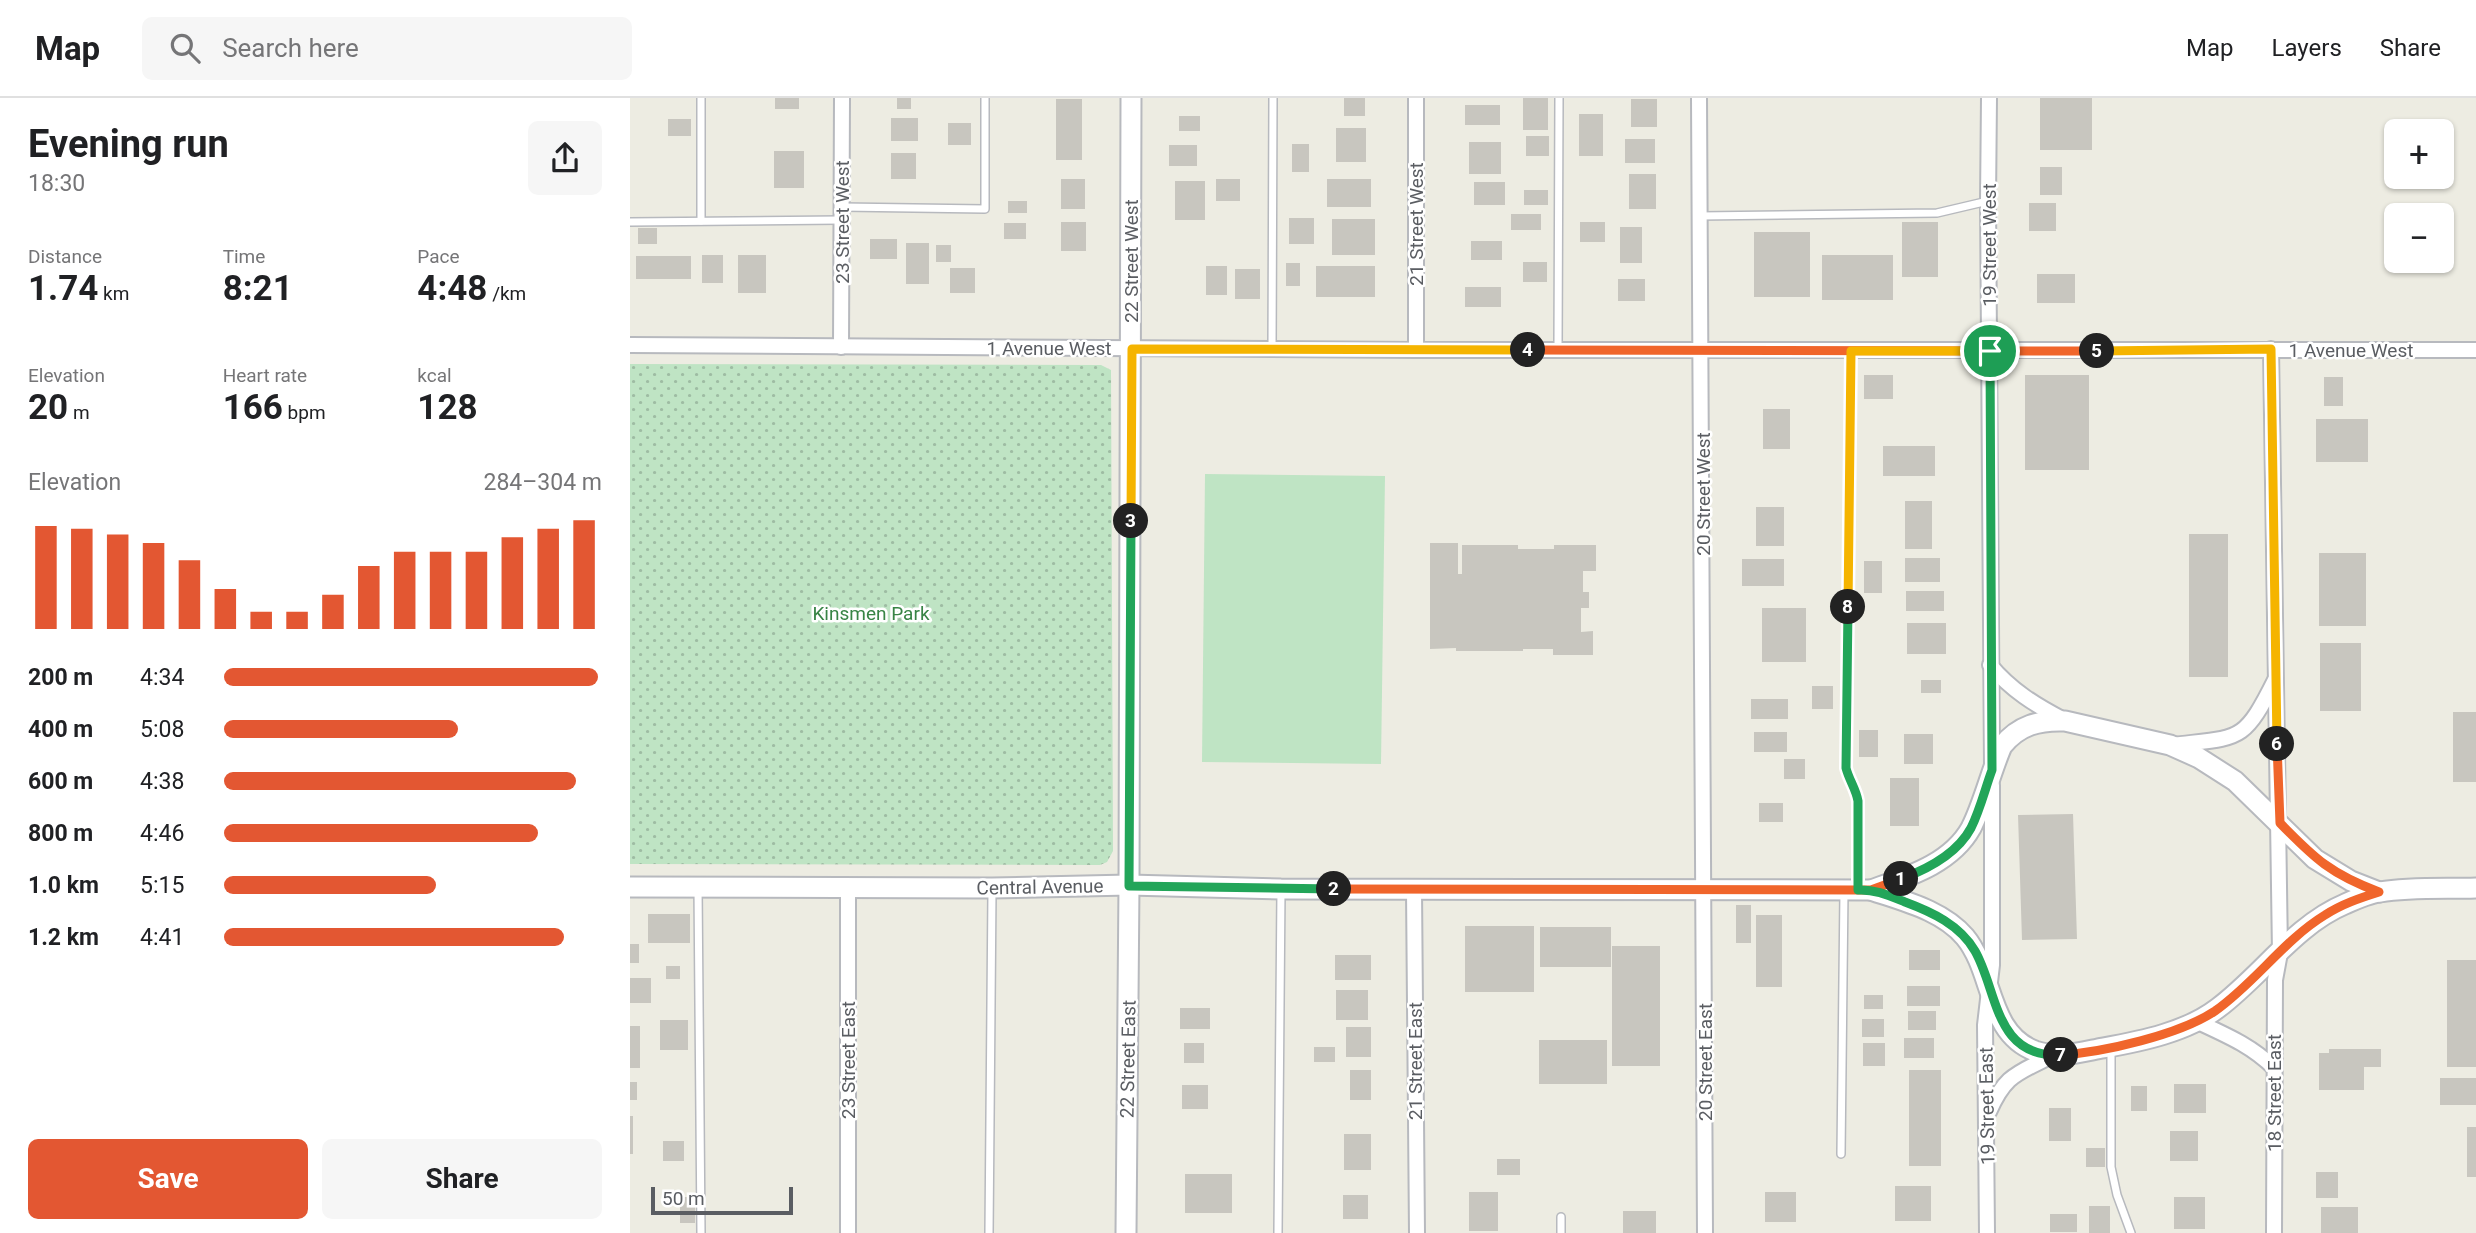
<!DOCTYPE html>
<meta charset="utf-8">
<style>
:root{--surface:#fff;--page:#f6f6f6;--text:#202124;--muted:#757577;--line:#e0e0e0;--accent:#e35732}
body{margin:0;font-family:Roboto,sans-serif;background:var(--page);color:var(--text);height:100vh;display:flex;flex-direction:column;font-size:26px;white-space:nowrap}
*{box-sizing:border-box;margin:0}
p{font-size:23px;color:var(--muted)}
.icon{flex:none;width:38px;height:38px;fill:none;stroke:currentColor;stroke-width:2;stroke-linecap:round;stroke-linejoin:round}
.map{position:relative;flex:1;overflow:hidden}
.details{display:flex;flex-direction:column;background:var(--surface);width:630px}
.details>*{flex:none}
.tools{position:absolute;left:1754px;top:21px;display:grid;gap:14px}
.tools a{display:grid;place-items:center;width:70px;height:70px;border-radius:10px;background:var(--surface);box-shadow:0 2px 5px #0004;font-size:35px}
.scale{position:absolute;left:21px;bottom:18px;width:142px;box-sizing:border-box;padding-left:7px;border:4px solid #5a5d62;border-top:0;font-size:19px;line-height:24px;white-space:nowrap;color:#5a5d62;-webkit-text-stroke:5px #fff;paint-order:stroke}
.pin{position:absolute;display:grid;place-items:center;width:60px;height:60px;color:#fff;margin:-30px;border:4px solid #fff;border-radius:50%;box-shadow:0 2px 7px #0007}
.km{position:absolute;width:35px;height:35px;margin:-18px;border-radius:50%;background:#222;color:#fff;font-size:19px;line-height:35px;text-align:center}
.round{display:grid;place-items:center;flex:none;width:74px;height:74px;border-radius:10px;background:var(--page)}
.headline{display:flex;align-items:center;justify-content:space-between;height:119px;padding:0 28px}
h1{font-size:38px;font-weight:700;line-height:52px}
.stats{display:grid;grid-template-columns:repeat(3,1fr);gap:10px;height:119px;padding:7px 28px}
.stats div{display:grid;align-content:center}
.stats b{font-size:35px;font-weight:700}
.stats small{font-size:19px;font-weight:400}
.stats p{font-size:19px}
.chart{height:196px;padding:14px 28px}
.chart p{display:flex;justify-content:space-between}
.chart svg{width:100%;height:126px;margin-top:7px;stroke:var(--accent);stroke-width:6}
.button{display:flex;gap:14px;margin-top:auto;padding:14px 28px}
.button a{flex:1;height:80px;border-radius:10px;background:var(--accent);color:#fff;font-size:28px;font-weight:700;line-height:80px;text-align:center}
.button a+a{background:var(--page);color:var(--text)}
ul{padding:0 28px;list-style:none;font-size:23px}
li{display:grid;grid-template-columns:112px 84px 1fr;align-items:center;height:52px}
li i{height:18px;border-radius:9px;background:var(--accent)}
header{display:flex;align-items:center;gap:42px;box-sizing:border-box;height:98px;padding:0 35px;background:var(--surface);border-bottom:2px solid var(--line)}
header strong{font-size:33px}
nav{display:flex;gap:38px;margin-inline-start:auto;font-size:24px}
.search{width:490px;height:63px;background:var(--page);display:flex;align-items:center;gap:18px;box-sizing:border-box;padding:0 24px;border-radius:10px;color:var(--muted);font-size:26px}
main{display:flex;flex:1;min-height:0}
.map>svg:first-child{display:block}
</style>
<header>
<strong>Map</strong>
<div class="search"><svg class="icon" aria-label="search" viewBox="0 0 24 24"><circle cx="10" cy="10" r="6"/><path d="M15 15l6 6"/></svg>Search here</div>
<nav><a>Map</a><a>Layers</a><a>Share</a></nav>
</header>
<main>
<section class="details">
<div class="headline"><div><h1>Evening run</h1><p>18:30</p></div><a class="round"><svg class="icon" aria-label="share" viewBox="0 0 24 24"><path d="M12 15V3M7 8l5-5 5 5M5 13v7h14v-7"/></svg></a></div>
<div class="stats">
<div><p>Distance</p><b>1.74<small> km</small></b></div>
<div><p>Time</p><b>8:21</b></div>
<div><p>Pace</p><b>4:48<small> /km</small></b></div>
</div>
<div class="stats">
<div><p>Elevation</p><b>20<small> m</small></b></div>
<div><p>Heart rate</p><b>166<small> bpm</small></b></div>
<div><p>kcal</p><b>128</b></div>
</div>
<div class="chart"><p><span>Elevation</span>284–304 m</p>
<svg viewBox="0 0 160 44" preserveAspectRatio="none"><path d="M5 44V8M15 44V9M25 44V11M35 44V14M45 44V20M55 44V30M65 44V38M75 44V38M85 44V32M95 44V22M105 44V17M115 44V17M125 44V17M135 44V12M145 44V9M155 44V6"/></svg>
</div>
<ul>
<li><b>200 m</b>4:34<i style="width:99%"></i></li>
<li><b>400 m</b>5:08<i style="width:62%"></i></li>
<li><b>600 m</b>4:38<i style="width:93%"></i></li>
<li><b>800 m</b>4:46<i style="width:83%"></i></li>
<li><b>1.0 km</b>5:15<i style="width:56%"></i></li>
<li><b>1.2 km</b>4:41<i style="width:90%"></i></li>
</ul>
<div class="button"><a>Save</a><a>Share</a></div>
</section>
<div class="map">
<svg width="1846" height="1135" viewBox="0 0 1846 1135">
<defs>
<pattern id="park-dots" width="8" height="8" patternUnits="userSpaceOnUse" patternTransform="scale(1.75)"><rect width="8" height="8" fill="#bfe4c4"/><path d="M2 2h.1M6 6h.1" fill="none" stroke="#9ebca3" stroke-width="1.8" stroke-linecap="round"/></pattern>
</defs>
<rect width="100%" height="100%" fill="#edece2"/>
<polygon fill="#bfe4c4" points="575,376 755,378 751,666 572,664"/>
<polygon fill="url(#park-dots)" points="0,266 471,267 481,272 483,753 477,764 470,767 0,766"/>
<g fill="#c8c6bf">
<rect x="145" y="0" width="24" height="11"/>
<rect x="267" y="0" width="14" height="11"/>
<rect x="714" y="0" width="21" height="18"/>
<rect x="893" y="0" width="25" height="32"/>
<rect x="1410" y="0" width="52" height="52"/>
<rect x="426" y="1" width="26" height="61"/>
<rect x="1001" y="1" width="26" height="28"/>
<rect x="835" y="7" width="35" height="20"/>
<rect x="949" y="16" width="24" height="42"/>
<rect x="549" y="18" width="21" height="15"/>
<rect x="261" y="20" width="27" height="23"/>
<rect x="38" y="21" width="23" height="17"/>
<rect x="318" y="25" width="23" height="22"/>
<rect x="706" y="30" width="30" height="34"/>
<rect x="896" y="38" width="23" height="20"/>
<rect x="995" y="41" width="30" height="24"/>
<rect x="839" y="44" width="32" height="32"/>
<rect x="662" y="46" width="17" height="28"/>
<rect x="539" y="47" width="28" height="21"/>
<rect x="144" y="53" width="30" height="37"/>
<rect x="261" y="55" width="25" height="26"/>
<rect x="1410" y="69" width="22" height="28"/>
<rect x="999" y="76" width="27" height="35"/>
<rect x="431" y="81" width="24" height="30"/>
<rect x="586" y="81" width="24" height="22"/>
<rect x="697" y="81" width="44" height="28"/>
<rect x="545" y="83" width="30" height="39"/>
<rect x="844" y="84" width="31" height="23"/>
<rect x="894" y="92" width="24" height="15"/>
<rect x="378" y="103" width="19" height="12"/>
<rect x="1399" y="105" width="27" height="28"/>
<rect x="881" y="116" width="30" height="16"/>
<rect x="659" y="120" width="25" height="26"/>
<rect x="702" y="121" width="43" height="36"/>
<rect x="431" y="124" width="25" height="29"/>
<rect x="950" y="124" width="25" height="20"/>
<rect x="1272" y="124" width="36" height="55"/>
<rect x="374" y="125" width="22" height="16"/>
<rect x="990" y="129" width="22" height="36"/>
<rect x="8" y="130" width="19" height="16"/>
<rect x="1124" y="134" width="56" height="65"/>
<rect x="240" y="141" width="27" height="20"/>
<rect x="841" y="143" width="31" height="19"/>
<rect x="276" y="145" width="23" height="41"/>
<rect x="306" y="147" width="15" height="17"/>
<rect x="72" y="157" width="21" height="28"/>
<rect x="108" y="157" width="28" height="38"/>
<rect x="1192" y="157" width="71" height="45"/>
<rect x="6" y="158" width="55" height="23"/>
<rect x="893" y="164" width="24" height="20"/>
<rect x="656" y="165" width="14" height="23"/>
<rect x="576" y="168" width="21" height="29"/>
<rect x="686" y="168" width="59" height="31"/>
<rect x="320" y="170" width="25" height="25"/>
<rect x="605" y="171" width="25" height="30"/>
<rect x="1407" y="176" width="38" height="29"/>
<rect x="988" y="181" width="27" height="22"/>
<rect x="835" y="189" width="36" height="20"/>
<rect x="1234" y="277" width="29" height="24"/>
<rect x="1395" y="277" width="64" height="95"/>
<rect x="1694" y="279" width="19" height="29"/>
<rect x="1133" y="311" width="27" height="40"/>
<rect x="1686" y="321" width="52" height="43"/>
<rect x="1253" y="348" width="52" height="30"/>
<rect x="1275" y="403" width="27" height="48"/>
<rect x="1126" y="409" width="28" height="39"/>
<rect x="1559" y="436" width="39" height="143"/>
<polygon points="800,445 828,445 828,476 832,476 832,447 888,447 888,451 924,451 924,447 966,447 966,473 953,473 953,494 959,494 959,510 951,510 951,534 963,533 963,557 923,557 923,551 893,551 893,553 826,553 826,550 800,551"/>
<rect x="1689" y="455" width="47" height="73"/>
<rect x="1275" y="460" width="35" height="24"/>
<rect x="1112" y="461" width="42" height="27"/>
<rect x="1234" y="463" width="18" height="32"/>
<rect x="1276" y="493" width="38" height="20"/>
<rect x="1132" y="510" width="44" height="54"/>
<rect x="1277" y="525" width="39" height="31"/>
<rect x="1690" y="545" width="41" height="68"/>
<rect x="1291" y="582" width="20" height="13"/>
<rect x="1182" y="588" width="21" height="23"/>
<rect x="1121" y="601" width="37" height="20"/>
<rect x="1823" y="614" width="23" height="70"/>
<rect x="1229" y="632" width="19" height="27"/>
<rect x="1124" y="634" width="33" height="20"/>
<rect x="1274" y="636" width="29" height="30"/>
<rect x="1154" y="661" width="21" height="20"/>
<rect x="1260" y="680" width="29" height="48"/>
<rect x="1129" y="705" width="24" height="19"/>
<polygon points="1443,716 1447,841 1392,842 1388,717"/>
<rect x="1106" y="807" width="15" height="38"/>
<rect x="18" y="816" width="42" height="29"/>
<rect x="1126" y="817" width="26" height="72"/>
<rect x="835" y="828" width="69" height="66"/>
<rect x="910" y="829" width="71" height="40"/>
<rect x="0" y="846" width="9" height="19"/>
<rect x="982" y="848" width="48" height="120"/>
<rect x="1279" y="852" width="31" height="20"/>
<rect x="705" y="857" width="36" height="25"/>
<rect x="1817" y="862" width="29" height="107"/>
<rect x="36" y="868" width="14" height="13"/>
<rect x="0" y="880" width="21" height="25"/>
<rect x="1277" y="888" width="33" height="20"/>
<rect x="706" y="892" width="32" height="30"/>
<rect x="1234" y="897" width="19" height="14"/>
<rect x="550" y="910" width="30" height="21"/>
<rect x="1278" y="913" width="28" height="19"/>
<rect x="1232" y="921" width="22" height="18"/>
<rect x="30" y="922" width="28" height="30"/>
<rect x="0" y="928" width="10" height="42"/>
<rect x="716" y="929" width="25" height="30"/>
<rect x="1274" y="940" width="30" height="20"/>
<rect x="909" y="942" width="68" height="44"/>
<rect x="554" y="945" width="20" height="20"/>
<rect x="1233" y="945" width="22" height="23"/>
<rect x="684" y="949" width="21" height="15"/>
<polygon points="1699,951 1751,951 1751,969 1734,969 1734,992 1689,992 1689,955 1699,955"/>
<rect x="720" y="972" width="21" height="30"/>
<rect x="1279" y="972" width="32" height="96"/>
<rect x="1810" y="980" width="36" height="27"/>
<rect x="0" y="984" width="7" height="18"/>
<rect x="1544" y="986" width="32" height="29"/>
<rect x="552" y="987" width="26" height="24"/>
<rect x="1501" y="988" width="16" height="25"/>
<rect x="1419" y="1010" width="22" height="33"/>
<rect x="0" y="1018" width="3" height="38"/>
<rect x="1837" y="1029" width="9" height="50"/>
<rect x="1540" y="1033" width="28" height="30"/>
<rect x="714" y="1036" width="27" height="36"/>
<rect x="33" y="1043" width="21" height="20"/>
<rect x="1456" y="1050" width="19" height="19"/>
<rect x="867" y="1061" width="23" height="16"/>
<rect x="1686" y="1074" width="22" height="26"/>
<rect x="555" y="1076" width="47" height="39"/>
<rect x="1265" y="1088" width="36" height="35"/>
<rect x="839" y="1094" width="29" height="39"/>
<rect x="1135" y="1094" width="31" height="30"/>
<rect x="713" y="1097" width="25" height="24"/>
<rect x="50" y="1099" width="15" height="26"/>
<rect x="1544" y="1099" width="31" height="32"/>
<rect x="1459" y="1108" width="21" height="27"/>
<rect x="1691" y="1109" width="37" height="26"/>
<rect x="993" y="1113" width="33" height="22"/>
<rect x="1420" y="1116" width="27" height="18"/>
</g>
<g fill="none" stroke-linecap="round" stroke-linejoin="round">
<defs>
<g id="service">
<polyline points="212,109 355,111 355,0"/>
<polyline points="1070,118 1307,115 1358,103"/>
<polyline points="71,123 71,0"/>
<polyline points="0,124 211,122"/>
<polyline points="642,251 643,0"/>
<polyline points="928,252 929,0"/>
<path d="M1221,253L1216,670C1219,682 1226,691 1228,703V791"/>
<polyline points="68,789 71,1135"/>
<polyline points="1481,949 1481,1069 1487,1097 1501,1135"/>
<polyline points="1211,1056 1214,793"/>
<polyline points="931,1119 931,1135"/>
<polyline points="359,1135 362,793"/>
<polyline points="648,1135 651,792"/>
</g>
<g id="minor">
<polyline points="786,0 786,252"/>
<polyline points="1069,0 1075,1135"/>
<polyline points="1359,0 1358,103 1362,667"/>
<polyline points="0,247 786,252 1846,252"/>
<polyline points="211,249 212,0"/>
<polyline points="1641,251 1650,855 1645,882 1644,1135"/>
<path d="M1360,567C1381,592 1405,607 1434,622"/>
<path d="M1542,647C1610,639 1613,646 1645,582"/>
<polyline points="218,789 218,1135"/>
<polyline points="784,792 787,1135"/>
<path d="M1568,924C1596,937 1622,948 1644,970"/>
<path d="M1359,1014C1376,975 1388,976 1423,957"/>
<polyline points="1357,1135 1355,927 1362,867 1362,687"/>
</g>
<g id="tertiary">
<path d="M0,789L362,790L499,787L651,791L1241,792C1277,779 1321,766 1341,730C1353,707 1361,673 1372,648C1389,627 1409,622 1435,623L1540,647L1569,660L1605,683L1685,761L1721,783L1749,794"/>
<path d="M1241,792C1273,803 1312,812 1335,839C1364,874 1357,935 1405,953C1428,961 1451,954 1473,950C1512,943 1557,934 1588,910C1631,878 1665,827 1715,806C1726,801 1739,795 1750,794C1781,789 1815,791 1846,790"/>
<polyline points="496,1135 499,787 501,0"/>
</g>
</defs>
<use href="#service" stroke="#b7b9be" stroke-width="10"/>
<use href="#minor" stroke="#b7b9be" stroke-width="18"/>
<use href="#tertiary" stroke="#b7b9be" stroke-width="23"/>
<use href="#service" stroke="#fff" stroke-width="7"/>
<use href="#minor" stroke="#fff" stroke-width="14"/>
<use href="#tertiary" stroke="#fff" stroke-width="19"/>
</g>
<g fill="none" stroke-linecap="round" stroke-linejoin="round">
<defs>
<path id="split-1" d="M1271,781C1298,771 1327,756 1341,730C1350,712 1355,691 1362,672L1360,253"/>
<polyline id="split-2" points="704,791 1228,792 1241,792 1271,781"/>
<polyline id="split-3" points="501,423 499,788 704,791"/>
<polyline id="split-4" points="501,423 502,251 898,252"/>
<polyline id="split-5" points="898,252 1467,253"/>
<polyline id="split-6" points="1467,253 1641,251 1647,646"/>
<path id="split-7" d="M1431,957C1474,954 1549,937 1585,913C1625,885 1654,842 1695,817C1712,806 1730,800 1749,794C1701,776 1685,761 1650,725L1647,646"/>
<path id="split-8" d="M1218,509L1216,670C1219,682 1226,691 1228,703V792C1245,791 1260,798 1275,804C1302,814 1330,827 1345,853C1368,893 1364,960 1431,957"/>
<polyline id="split-9" points="1218,509 1221,253 1360,253"/>
</defs>
<use href="#split-1" stroke="#fff" stroke-width="14"/>
<use href="#split-2" stroke="#fff" stroke-width="14"/>
<use href="#split-3" stroke="#fff" stroke-width="14"/>
<use href="#split-4" stroke="#fff" stroke-width="14"/>
<use href="#split-5" stroke="#fff" stroke-width="14"/>
<use href="#split-6" stroke="#fff" stroke-width="14"/>
<use href="#split-7" stroke="#fff" stroke-width="14"/>
<use href="#split-8" stroke="#fff" stroke-width="14"/>
<use href="#split-9" stroke="#fff" stroke-width="14"/>
<use href="#split-1" stroke="#22a559" stroke-width="9"/>
<use href="#split-2" stroke="#f0652b" stroke-width="9"/>
<use href="#split-3" stroke="#22a559" stroke-width="9"/>
<use href="#split-4" stroke="#f5b400" stroke-width="9"/>
<use href="#split-5" stroke="#f0652b" stroke-width="9"/>
<use href="#split-6" stroke="#f5b400" stroke-width="9"/>
<use href="#split-7" stroke="#f0652b" stroke-width="9"/>
<use href="#split-8" stroke="#22a559" stroke-width="9"/>
<use href="#split-9" stroke="#f5b400" stroke-width="9"/>
</g>
<g text-anchor="middle" dominant-baseline="central" stroke-width="5" stroke-linejoin="round" paint-order="stroke">
<g font-size="19" fill="#5a5d62" stroke="#fff">
<text transform="translate(212 124) rotate(-90)">23 Street West</text>
<text transform="translate(786 126) rotate(-90)">21 Street West</text>
<text transform="translate(1359 147) rotate(-90)">19 Street West</text>
<text transform="translate(501 163) rotate(-90)">22 Street West</text>
<text x="419" y="250">1 Avenue West</text>
<text x="1721" y="252">1 Avenue West</text>
<text transform="translate(1073 396) rotate(-90)">20 Street West</text>
<text transform="translate(410 789) rotate(-1)">Central Avenue</text>
<text transform="translate(498 961) rotate(-89)">22 Street East</text>
<text transform="translate(218 962) rotate(-90)">23 Street East</text>
<text transform="translate(785 963) rotate(-90)">21 Street East</text>
<text transform="translate(1075 964) rotate(-90)">20 Street East</text>
<text transform="translate(1644 995) rotate(-90)">18 Street East</text>
<text transform="translate(1357 1008) rotate(-91)">19 Street East</text>
</g>
<g font-size="19" fill="#388445" stroke="#fff">
<text x="241" y="515">Kinsmen Park</text>
</g>
</g>
</svg>
<div class="tools">
<a>+</a>
<a>−</a>
</div>
<div class="scale">50 m</div>
<div class="pin" style="left:1360px;top:253px;background:#1e9e55"><svg class="icon" aria-label="arrive" viewBox="0 0 24 24"><path d="M6 21V4h12l-3 4 3 4H6"/></svg></div>
<b class="km" style="left:1271px;top:781px">1</b>
<b class="km" style="left:704px;top:791px">2</b>
<b class="km" style="left:501px;top:423px">3</b>
<b class="km" style="left:898px;top:252px">4</b>
<b class="km" style="left:1467px;top:253px">5</b>
<b class="km" style="left:1647px;top:646px">6</b>
<b class="km" style="left:1431px;top:957px">7</b>
<b class="km" style="left:1218px;top:509px">8</b>
</div>
</main>
